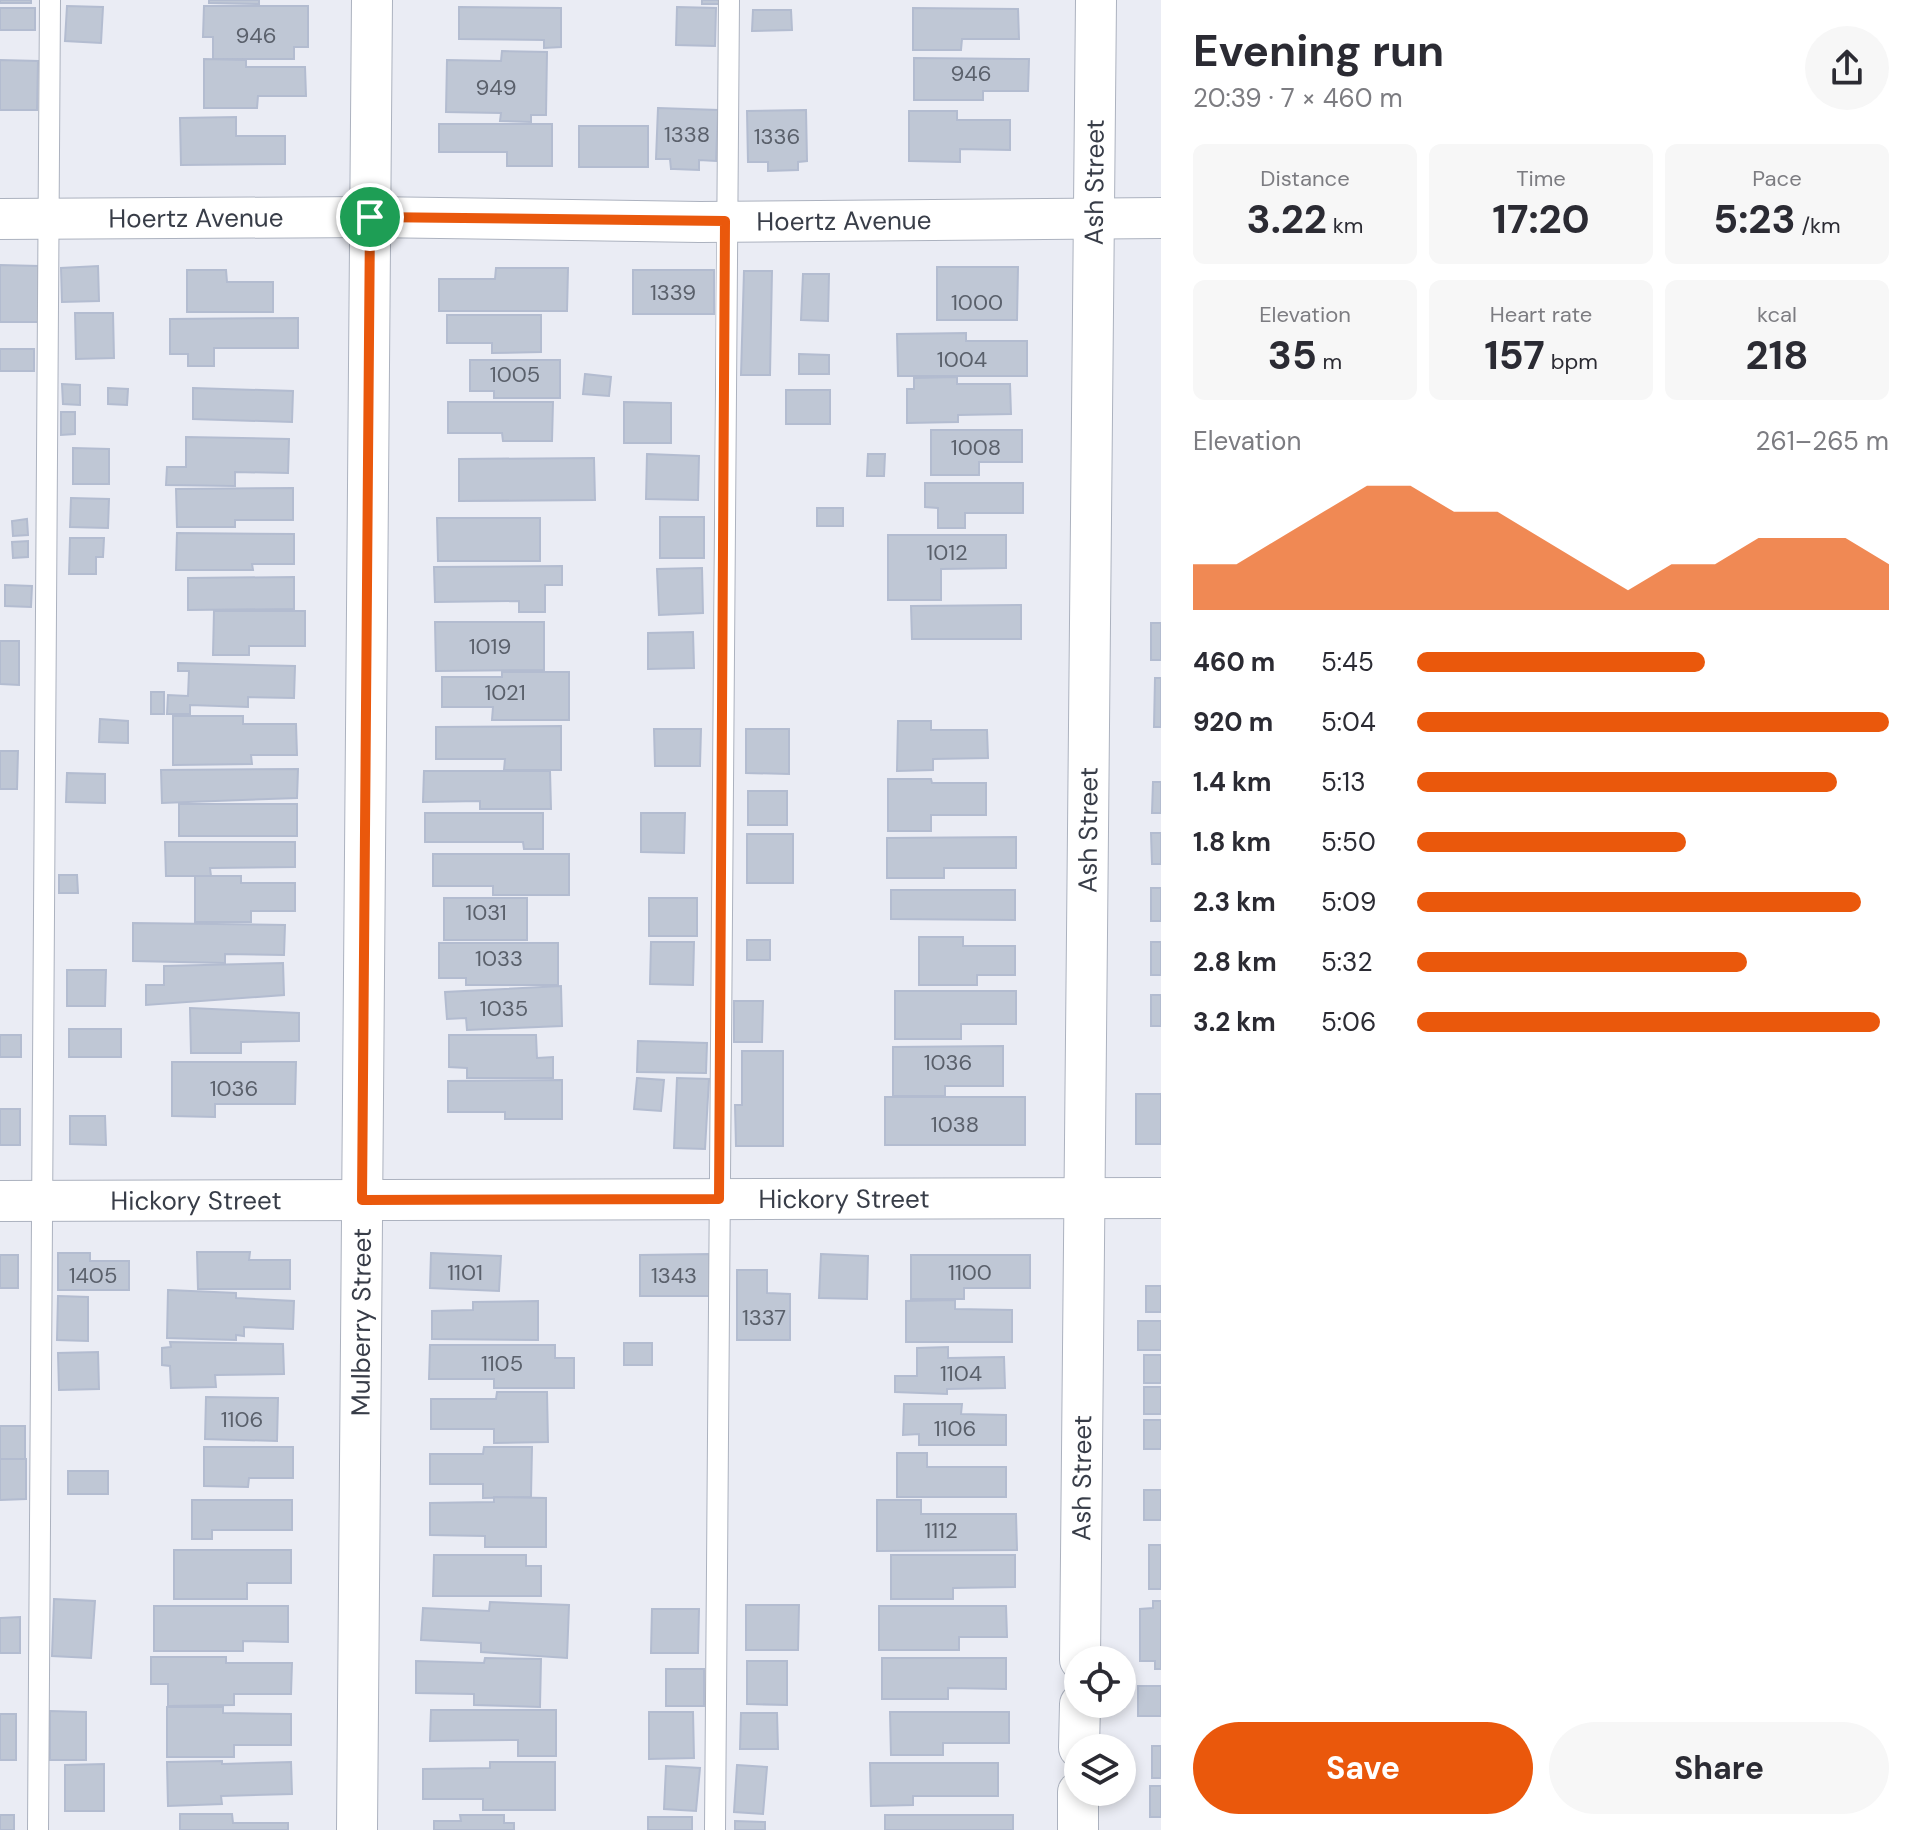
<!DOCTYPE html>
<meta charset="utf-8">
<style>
:root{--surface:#fff;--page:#f7f7f7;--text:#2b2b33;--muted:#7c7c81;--accent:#ea580c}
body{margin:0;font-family:"DM Sans",sans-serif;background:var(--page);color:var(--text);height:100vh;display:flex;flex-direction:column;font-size:30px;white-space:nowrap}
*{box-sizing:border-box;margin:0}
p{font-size:26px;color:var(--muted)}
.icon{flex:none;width:44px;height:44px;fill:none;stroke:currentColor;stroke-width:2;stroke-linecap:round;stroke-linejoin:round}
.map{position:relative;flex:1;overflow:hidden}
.drawer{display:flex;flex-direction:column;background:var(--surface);width:760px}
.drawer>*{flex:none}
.fabs{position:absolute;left:1064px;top:1646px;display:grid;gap:16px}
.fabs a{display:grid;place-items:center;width:72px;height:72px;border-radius:50%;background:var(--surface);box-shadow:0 4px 12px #0003;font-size:40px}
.pin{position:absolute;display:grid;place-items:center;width:68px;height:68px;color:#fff;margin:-34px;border:4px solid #fff;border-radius:50%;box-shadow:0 2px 8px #0007}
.round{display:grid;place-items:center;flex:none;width:84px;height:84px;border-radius:42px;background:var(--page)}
.headline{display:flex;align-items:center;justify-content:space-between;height:136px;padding:0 32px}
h1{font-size:44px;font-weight:700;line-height:60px}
.figures{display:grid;grid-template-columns:repeat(3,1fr);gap:12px;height:136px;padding:8px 32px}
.figures div{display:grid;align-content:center;border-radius:12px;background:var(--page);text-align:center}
.figures b{font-size:40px;font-weight:700}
.figures small{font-size:22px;font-weight:400}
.figures p{font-size:22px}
.chart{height:224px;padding:16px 32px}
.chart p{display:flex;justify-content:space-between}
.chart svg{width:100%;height:144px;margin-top:8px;fill:var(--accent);opacity:.7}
.cta{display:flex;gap:16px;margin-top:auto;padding:16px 32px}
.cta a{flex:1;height:92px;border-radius:48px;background:var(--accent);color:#fff;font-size:32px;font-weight:700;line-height:92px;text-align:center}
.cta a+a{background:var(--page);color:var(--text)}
ul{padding:0 32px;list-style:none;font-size:26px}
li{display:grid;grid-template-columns:128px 96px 1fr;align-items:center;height:60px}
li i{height:20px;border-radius:10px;background:var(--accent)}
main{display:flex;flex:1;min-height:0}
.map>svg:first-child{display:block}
</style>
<main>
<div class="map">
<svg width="1161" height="1830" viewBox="0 0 1161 1830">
<rect width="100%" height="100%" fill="#eaecf4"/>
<g fill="#bfc7d5" stroke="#b3bcd0" stroke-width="2">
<rect x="0" y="0" width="31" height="3"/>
<polygon points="209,0 259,0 259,4 209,3"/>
<rect x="702" y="0" width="19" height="4"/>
<polygon points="67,6 103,7 101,43 65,41"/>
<polygon points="204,6 308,6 308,47 294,47 294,59 213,59 213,37 203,37"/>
<polygon points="459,7 561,8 561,47 544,48 544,40 459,39"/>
<polygon points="677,7 716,8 715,46 676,45"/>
<rect x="0" y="8" width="35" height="22"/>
<polygon points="913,8 1018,9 1019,39 962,39 961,50 913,50"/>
<polygon points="753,10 791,10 792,30 752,31"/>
<polygon points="502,51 547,52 546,115 531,115 531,122 500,121 501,113 446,112 447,60 501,61"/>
<polygon points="914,58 1029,59 1028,91 983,91 983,100 914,100"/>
<polygon points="204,59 246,60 246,67 305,67 306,96 258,96 257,108 204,108"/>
<polygon points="0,60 38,61 37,110 0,110"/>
<polygon points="658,108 718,110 716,161 699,160 699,170 674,169 671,169 670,159 656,159"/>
<polygon points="806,110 807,161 798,162 798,170 768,171 768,162 748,162 747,111"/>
<polygon points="909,111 957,111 957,120 1010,120 1010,150 960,149 960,162 909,161"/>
<polygon points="236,117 236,136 285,136 285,164 181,165 180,118"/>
<polygon points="439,124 552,124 552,166 507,166 507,152 439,152"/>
<rect x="579" y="126" width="69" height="41"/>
<polygon points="0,265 38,266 38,322 0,322"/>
<polygon points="98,266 99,301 62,302 61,268"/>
<polygon points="937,267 1018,267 1017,320 937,320"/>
<polygon points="496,268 568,268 567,311 439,311 439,279 495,279"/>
<polygon points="187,270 226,270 227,282 273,282 273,312 187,312"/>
<rect x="633" y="270" width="81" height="44"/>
<polygon points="744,271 772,271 770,375 741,375"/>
<polygon points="803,274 829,274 828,321 801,320"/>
<polygon points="75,313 113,313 114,358 76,359"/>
<polygon points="447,315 541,315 541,352 492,353 492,343 447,343"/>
<polygon points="298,318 298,348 214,348 214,366 188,366 188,354 170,354 170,319"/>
<polygon points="966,333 966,341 1027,341 1027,376 898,376 897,334"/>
<rect x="0" y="349" width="34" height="22"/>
<polygon points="799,354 829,355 829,374 799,374"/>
<polygon points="470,360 560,360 560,398 494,398 494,391 470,391"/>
<polygon points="585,374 611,377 609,396 583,394"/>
<polygon points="957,377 957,384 1010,384 1011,414 958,415 958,422 907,423 907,389 914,389 914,378"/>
<polygon points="62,384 80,385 80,405 63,404"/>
<polygon points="108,388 128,389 127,405 108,404"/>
<polygon points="193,388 293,391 292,422 193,419"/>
<rect x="786" y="390" width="44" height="34"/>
<polygon points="448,402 553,402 552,441 503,441 502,433 448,433"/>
<polygon points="624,402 671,403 671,443 624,443"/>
<polygon points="61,412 75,412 75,434 61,435"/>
<polygon points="931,430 1022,430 1022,462 979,462 979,475 931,475"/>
<polygon points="186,437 289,439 288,473 235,472 235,486 166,485 167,467 186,467"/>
<polygon points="73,448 109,449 109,484 73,484"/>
<polygon points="647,454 699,456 698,500 646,499"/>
<polygon points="868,454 885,454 884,476 867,476"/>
<polygon points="594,458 595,500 459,501 459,459"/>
<polygon points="925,483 1023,483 1023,513 965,513 965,528 938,528 938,508 925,507"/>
<polygon points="293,488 293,520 235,520 235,527 177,527 176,489"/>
<polygon points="71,498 109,499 108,528 70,527"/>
<rect x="817" y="508" width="26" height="18"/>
<rect x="660" y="517" width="44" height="41"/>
<polygon points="437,518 540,518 540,561 438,561"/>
<polygon points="27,519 28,535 13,536 12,521"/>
<polygon points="177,533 294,534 294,564 252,564 253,570 176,570"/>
<polygon points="888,535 1006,535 1006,568 941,569 941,600 888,600"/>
<polygon points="70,538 104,538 103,557 96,557 96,574 69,574"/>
<polygon points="28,541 28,557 13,558 12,542"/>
<polygon points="562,566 562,585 545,585 545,612 519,612 519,601 435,602 434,567"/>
<polygon points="702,568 703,613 659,615 657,569"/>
<polygon points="294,577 294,609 188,610 188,578"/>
<polygon points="5,585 32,586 31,607 5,606"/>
<polygon points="1021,605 1021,639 912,639 911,606"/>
<polygon points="214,611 305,611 305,646 249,646 249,655 213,655"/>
<polygon points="435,622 544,622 544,670 436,671"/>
<rect x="1151" y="623" width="10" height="37"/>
<polygon points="693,632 694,668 648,669 648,633"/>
<polygon points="0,641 19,641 19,685 0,684"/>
<polygon points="178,663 295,666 294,698 248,697 248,707 190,705 190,714 167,714 168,695 188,696 189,671 178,671"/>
<polygon points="502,672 569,672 569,720 492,720 493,707 442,707 442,677 502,677"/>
<polygon points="1155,678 1161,678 1161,727 1154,727"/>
<rect x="151" y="692" width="13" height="22"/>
<polygon points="173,716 243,716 243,724 296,724 297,755 251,755 252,764 173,765"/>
<polygon points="100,719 128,721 128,743 99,742"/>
<polygon points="898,721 931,721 931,730 987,730 988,758 933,759 933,770 897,771"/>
<polygon points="561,726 561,770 504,770 505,759 436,759 436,727"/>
<polygon points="654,729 701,729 700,766 655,766"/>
<polygon points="746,729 789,729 789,774 746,773"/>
<polygon points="0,751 18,751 17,789 0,789"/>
<polygon points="298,769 297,798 162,803 161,770"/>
<polygon points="424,771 550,771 551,809 480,809 480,801 423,802"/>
<polygon points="67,773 105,774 105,803 66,802"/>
<polygon points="888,779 931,779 932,783 986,783 986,815 931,815 931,831 888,831"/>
<polygon points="1153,782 1161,782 1161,813 1152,813"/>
<rect x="748" y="791" width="39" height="34"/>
<rect x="179" y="804" width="118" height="32"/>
<polygon points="425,813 543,813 543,849 524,849 523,842 425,842"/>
<polygon points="641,813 685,813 684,853 641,852"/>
<polygon points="1151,833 1161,833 1161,864 1152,864"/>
<rect x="747" y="834" width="46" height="49"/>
<polygon points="1016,837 1016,868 944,868 944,878 887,878 887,838"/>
<polygon points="165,842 295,842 295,867 210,868 211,876 166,876"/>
<polygon points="433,854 569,854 569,895 493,895 493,886 433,886"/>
<polygon points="59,875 77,875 78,893 59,893"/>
<polygon points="195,876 241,876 241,883 295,883 295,911 251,911 251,922 195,922"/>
<rect x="1151" y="888" width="10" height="33"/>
<polygon points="891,890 1015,890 1015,920 891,919"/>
<rect x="444" y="898" width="83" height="42"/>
<rect x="649" y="898" width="48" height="38"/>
<polygon points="133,923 285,925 284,955 225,954 225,963 133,961"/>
<polygon points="919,937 963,937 963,946 1015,946 1015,975 977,975 977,985 919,985"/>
<rect x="747" y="940" width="23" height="20"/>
<polygon points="651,942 694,942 693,985 650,984"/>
<rect x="1151" y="942" width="10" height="33"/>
<polygon points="439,943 558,943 558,985 466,985 466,978 439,978"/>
<polygon points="283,963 284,995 146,1005 146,985 164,985 164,966"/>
<polygon points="67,970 106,970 105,1006 67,1006"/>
<polygon points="561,986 562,1026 467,1030 466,1018 447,1019 445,992"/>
<polygon points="895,991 1016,991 1016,1024 961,1024 961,1039 895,1039"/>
<rect x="1151" y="995" width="10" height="31"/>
<polygon points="734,1001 763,1001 762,1042 734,1042"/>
<polygon points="190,1008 299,1013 299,1041 241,1042 241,1053 191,1053"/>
<rect x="69" y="1029" width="52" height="28"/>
<rect x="0" y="1035" width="21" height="22"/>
<polygon points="449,1035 536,1035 537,1058 553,1057 553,1078 467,1078 467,1068 449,1067"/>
<polygon points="638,1041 707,1043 706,1073 637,1072"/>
<polygon points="1003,1046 1003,1086 945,1086 945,1096 893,1096 893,1047"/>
<polygon points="742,1051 783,1051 783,1146 736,1146 735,1105 742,1105"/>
<polygon points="172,1062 296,1062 295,1104 215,1104 215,1117 172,1116"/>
<polygon points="637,1078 664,1080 661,1111 634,1109"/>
<polygon points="677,1078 709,1079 705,1149 674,1148"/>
<polygon points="562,1080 562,1119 505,1119 505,1112 448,1112 448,1081"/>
<rect x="1136" y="1094" width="25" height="50"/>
<rect x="885" y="1097" width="140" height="48"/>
<rect x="0" y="1109" width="20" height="36"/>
<polygon points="70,1116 105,1116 106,1145 70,1144"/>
<polygon points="197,1252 250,1252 249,1260 290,1260 290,1289 198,1289"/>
<polygon points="58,1253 90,1253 90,1261 129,1261 129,1290 58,1290"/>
<polygon points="431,1253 501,1256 499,1291 430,1288"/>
<polygon points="709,1254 709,1296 640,1296 640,1255"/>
<polygon points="821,1254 868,1256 867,1299 819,1298"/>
<rect x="0" y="1255" width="18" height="33"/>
<polygon points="911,1255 1030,1255 1030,1288 964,1288 964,1299 911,1299"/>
<polygon points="737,1270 767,1270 767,1293 790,1294 790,1340 737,1340"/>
<rect x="1146" y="1286" width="15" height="26"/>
<polygon points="168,1290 236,1293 236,1298 294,1301 293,1329 244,1327 244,1336 236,1335 236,1340 167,1338"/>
<polygon points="58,1296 88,1297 88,1341 57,1340"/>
<polygon points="955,1300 955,1309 1012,1310 1012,1342 906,1342 906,1301"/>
<polygon points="538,1301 538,1340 432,1339 432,1311 473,1310 473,1302"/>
<rect x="1138" y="1321" width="23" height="29"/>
<polygon points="170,1342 283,1344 284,1374 215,1375 216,1387 171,1388 170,1366 162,1365 162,1348 171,1347"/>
<rect x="624" y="1343" width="28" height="22"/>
<polygon points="430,1345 555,1345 555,1358 574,1358 574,1388 494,1388 494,1379 429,1379"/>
<polygon points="948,1347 948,1358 1004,1357 1005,1388 947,1389 947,1394 895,1392 895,1376 917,1376 917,1348"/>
<polygon points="98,1352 99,1389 59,1390 58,1353"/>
<rect x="1144" y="1355" width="17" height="28"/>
<rect x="1144" y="1387" width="17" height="27"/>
<polygon points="497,1392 547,1392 548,1442 494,1443 494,1429 431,1429 431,1399 496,1399"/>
<polygon points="206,1397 278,1398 277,1441 205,1439"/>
<polygon points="904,1404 962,1404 961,1414 1006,1415 1006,1445 919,1445 919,1434 903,1435"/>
<rect x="1144" y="1420" width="17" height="29"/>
<rect x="0" y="1426" width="25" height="33"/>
<polygon points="204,1447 293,1447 293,1478 249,1478 248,1487 204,1486"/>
<polygon points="484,1447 532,1447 531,1497 483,1498 483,1484 430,1484 430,1454 483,1454"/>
<polygon points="897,1453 927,1453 927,1467 1006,1467 1006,1497 897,1497"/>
<polygon points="0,1459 26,1459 26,1499 0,1500"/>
<rect x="68" y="1471" width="40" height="23"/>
<rect x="1144" y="1490" width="17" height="30"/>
<polygon points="494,1497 546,1498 546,1547 485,1547 485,1536 430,1535 430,1503 494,1502"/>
<polygon points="192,1500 292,1500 292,1530 212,1530 212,1539 192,1539"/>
<polygon points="877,1500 921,1500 921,1514 1016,1514 1017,1550 877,1551"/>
<rect x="1149" y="1545" width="12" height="44"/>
<polygon points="174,1550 291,1550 291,1583 247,1583 247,1599 174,1599"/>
<polygon points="434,1555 526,1555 526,1566 541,1566 541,1596 433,1596"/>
<polygon points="891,1555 1015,1555 1015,1587 953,1588 953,1599 891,1599"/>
<polygon points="54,1599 95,1601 91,1658 52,1656"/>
<polygon points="1153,1601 1161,1601 1161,1669 1155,1669 1155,1661 1140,1661 1140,1609 1153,1608"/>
<polygon points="490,1602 569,1605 567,1658 481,1652 481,1643 421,1640 423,1608 489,1611"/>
<polygon points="746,1605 799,1605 798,1650 746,1650"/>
<polygon points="154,1606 288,1606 288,1642 243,1641 243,1651 154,1651"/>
<polygon points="879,1606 1006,1606 1007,1637 959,1637 959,1650 879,1650"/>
<polygon points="652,1609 699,1609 698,1653 651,1653"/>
<polygon points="20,1617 20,1653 0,1653 0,1618"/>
<polygon points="151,1657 226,1657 226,1663 292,1663 291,1694 234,1694 234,1705 168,1706 168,1684 151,1684"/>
<polygon points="485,1658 541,1659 540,1707 474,1705 474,1694 416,1693 416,1661 484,1663"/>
<polygon points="882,1658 1006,1658 1006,1689 948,1688 948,1699 882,1699"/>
<polygon points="747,1661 787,1661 787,1705 747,1704"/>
<rect x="666" y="1669" width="38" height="37"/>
<rect x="1138" y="1686" width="23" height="30"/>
<polygon points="167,1707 223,1707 223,1713 291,1714 291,1745 234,1745 234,1757 167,1757"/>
<polygon points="431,1710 556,1710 556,1756 518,1756 518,1740 430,1741"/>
<polygon points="50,1711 86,1712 86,1760 50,1760"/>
<polygon points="649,1712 693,1712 694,1758 649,1759"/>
<polygon points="890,1712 1009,1712 1009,1743 943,1743 943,1755 891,1755"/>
<polygon points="741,1713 777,1713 778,1749 740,1749"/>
<rect x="0" y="1714" width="16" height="46"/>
<rect x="1152" y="1746" width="9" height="32"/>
<polygon points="222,1761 222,1764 291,1762 292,1794 221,1796 222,1804 168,1806 167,1762"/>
<polygon points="490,1762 555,1762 555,1810 483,1810 483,1799 423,1799 423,1769 490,1768"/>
<polygon points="870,1763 998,1763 998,1796 913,1796 913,1805 871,1806"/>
<polygon points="104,1764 104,1811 65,1811 65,1765"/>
<polygon points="737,1765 767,1767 763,1814 734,1812"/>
<polygon points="666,1766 700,1768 696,1811 664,1809"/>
<rect x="1150" y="1786" width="11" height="31"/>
<polygon points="180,1814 232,1814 233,1823 288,1823 288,1830 180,1830"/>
<rect x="0" y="1815" width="14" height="15"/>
<polygon points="460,1815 504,1815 504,1823 514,1823 514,1830 434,1830 434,1821 461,1821"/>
<rect x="885" y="1815" width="128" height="15"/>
<rect x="648" y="1817" width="44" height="13"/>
<polygon points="735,1821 765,1822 765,1830 735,1830"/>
</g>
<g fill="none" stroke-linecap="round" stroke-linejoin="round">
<defs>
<g id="service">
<polyline points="38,1830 50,0"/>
<polyline points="715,1830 729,0"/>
</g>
<g id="minor">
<path id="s1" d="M0,219L370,217L700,222L1161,218"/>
<path id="s2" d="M0,1201L1161,1198"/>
<path id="s3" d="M1080,1660L1096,0"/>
<polyline points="1079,1748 1080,1704"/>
<path id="s4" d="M357,1830L372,0"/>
<polyline points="1078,1830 1078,1792"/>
</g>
</defs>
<use href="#service" stroke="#acb2bf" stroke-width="22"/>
<use href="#minor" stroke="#acb2bf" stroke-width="42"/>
<use href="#service" stroke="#fff" stroke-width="20"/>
<use href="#minor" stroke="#fff" stroke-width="40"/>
</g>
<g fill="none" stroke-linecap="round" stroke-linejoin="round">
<defs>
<polygon id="route" points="370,217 725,221 719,1199 362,1200"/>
</defs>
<use href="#route" stroke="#fff" stroke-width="16"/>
<use href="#route" stroke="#ea580c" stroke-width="10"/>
</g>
<g text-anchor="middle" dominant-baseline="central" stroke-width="7" stroke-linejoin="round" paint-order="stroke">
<g font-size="22" fill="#5a606b">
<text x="256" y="35">946</text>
<text x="971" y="73">946</text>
<text x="496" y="87">949</text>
<text x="687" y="134">1338</text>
<text x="777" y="136">1336</text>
<text x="673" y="292">1339</text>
<text x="977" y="302">1000</text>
<text x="962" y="359">1004</text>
<text x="515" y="374">1005</text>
<text x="976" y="447">1008</text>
<text x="947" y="552">1012</text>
<text x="490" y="646">1019</text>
<text x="505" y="692">1021</text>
<text x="486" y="912">1031</text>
<text x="499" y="958">1033</text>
<text x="504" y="1008">1035</text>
<text x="948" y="1062">1036</text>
<text x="234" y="1088">1036</text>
<text x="955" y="1124">1038</text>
<text x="465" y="1272">1101</text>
<text x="970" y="1272">1100</text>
<text x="93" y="1275">1405</text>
<text x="674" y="1275">1343</text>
<text x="764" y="1317">1337</text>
<text x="502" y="1363">1105</text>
<text x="961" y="1373">1104</text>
<text x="242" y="1419">1106</text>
<text x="955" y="1428">1106</text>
<text x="941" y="1530">1112</text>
</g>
<g font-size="26" fill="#383d48" stroke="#fff">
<text stroke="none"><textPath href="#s3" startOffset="1478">Ash Street</textPath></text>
<text stroke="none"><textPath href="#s1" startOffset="196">Hoertz Avenue</textPath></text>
<text stroke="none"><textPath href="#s1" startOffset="844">Hoertz Avenue</textPath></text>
<text stroke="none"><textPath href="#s3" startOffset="830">Ash Street</textPath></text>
<text stroke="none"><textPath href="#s2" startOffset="844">Hickory Street</textPath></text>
<text stroke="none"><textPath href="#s2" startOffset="196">Hickory Street</textPath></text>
<text stroke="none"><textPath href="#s4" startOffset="508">Mulberry Street</textPath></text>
<text stroke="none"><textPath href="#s3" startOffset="182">Ash Street</textPath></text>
</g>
</g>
</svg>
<div class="fabs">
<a><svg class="icon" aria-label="locate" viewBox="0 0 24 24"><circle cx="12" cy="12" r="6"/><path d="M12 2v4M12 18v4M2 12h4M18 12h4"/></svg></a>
<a><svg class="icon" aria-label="layers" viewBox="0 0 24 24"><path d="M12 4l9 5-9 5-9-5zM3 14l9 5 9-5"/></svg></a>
</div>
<div class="pin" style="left:370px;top:217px;background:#1e9e55"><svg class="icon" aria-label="arrive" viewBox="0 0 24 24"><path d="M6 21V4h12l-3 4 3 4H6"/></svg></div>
</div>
<section class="drawer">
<div class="headline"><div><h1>Evening run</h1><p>20:39 · 7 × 460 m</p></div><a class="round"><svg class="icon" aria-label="share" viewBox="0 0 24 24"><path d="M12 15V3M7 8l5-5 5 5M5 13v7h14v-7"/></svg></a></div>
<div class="figures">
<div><p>Distance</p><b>3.22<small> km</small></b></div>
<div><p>Time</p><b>17:20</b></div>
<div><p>Pace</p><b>5:23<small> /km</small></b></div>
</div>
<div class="figures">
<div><p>Elevation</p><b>35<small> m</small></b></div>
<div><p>Heart rate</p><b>157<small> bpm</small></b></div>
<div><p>kcal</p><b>218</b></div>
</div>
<div class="chart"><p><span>Elevation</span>261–265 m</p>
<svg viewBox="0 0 160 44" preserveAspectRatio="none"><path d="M0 44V30L10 30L20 22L30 14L40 6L50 6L60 14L70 14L80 22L90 30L100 38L110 30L120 30L130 22L140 22L150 22L160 30V44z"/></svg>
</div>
<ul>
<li><b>460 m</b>5:45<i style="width:61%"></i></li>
<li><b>920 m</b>5:04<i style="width:100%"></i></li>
<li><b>1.4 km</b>5:13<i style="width:89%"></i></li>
<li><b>1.8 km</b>5:50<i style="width:57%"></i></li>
<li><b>2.3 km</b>5:09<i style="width:94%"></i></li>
<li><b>2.8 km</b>5:32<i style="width:70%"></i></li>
<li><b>3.2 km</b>5:06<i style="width:98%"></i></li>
</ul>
<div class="cta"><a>Save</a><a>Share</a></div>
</section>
</main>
